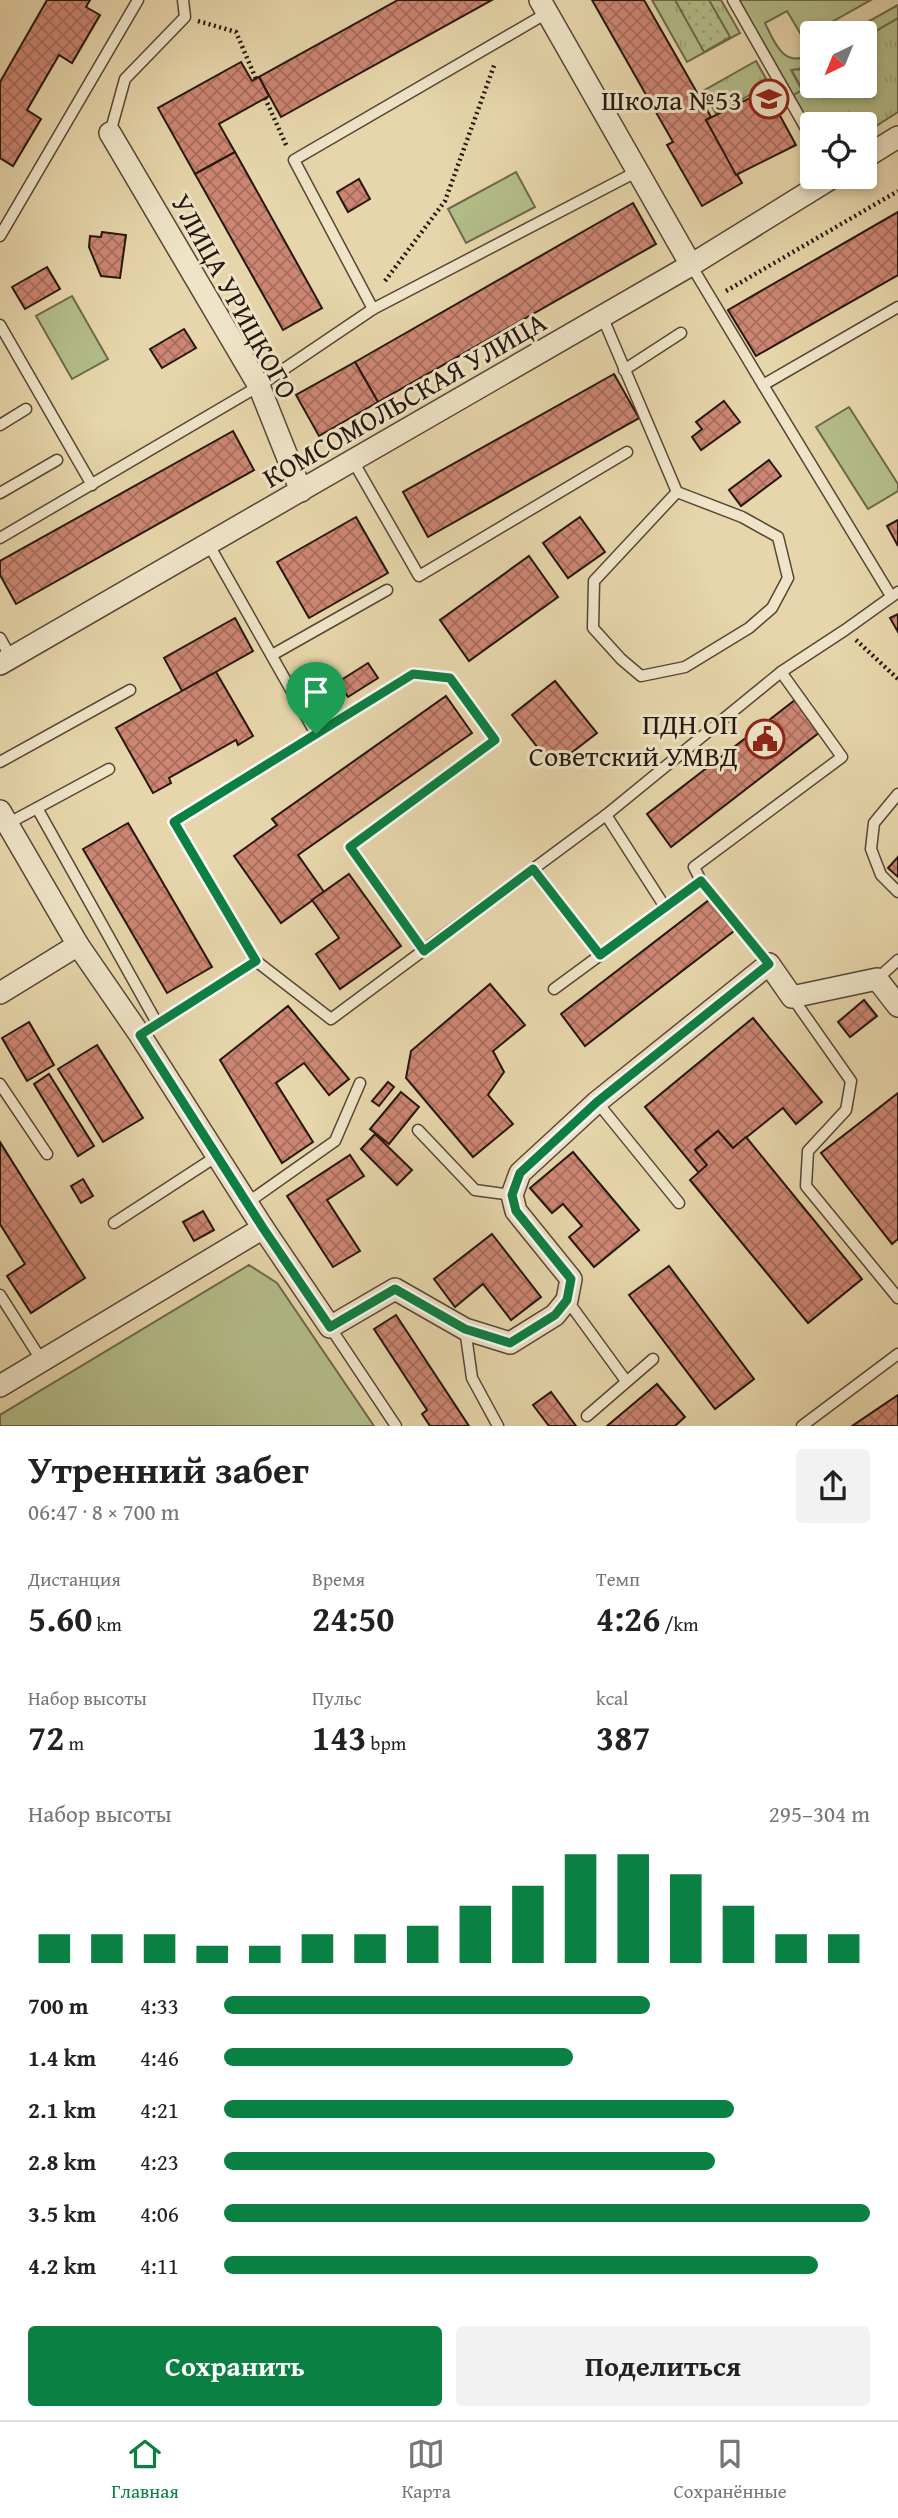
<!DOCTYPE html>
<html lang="ru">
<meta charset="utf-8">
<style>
:root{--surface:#fff;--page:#f2f2f2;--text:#222;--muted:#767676;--line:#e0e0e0;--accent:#0b8043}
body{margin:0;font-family:"Gentium Book Plus",serif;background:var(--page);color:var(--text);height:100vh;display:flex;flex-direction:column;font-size:26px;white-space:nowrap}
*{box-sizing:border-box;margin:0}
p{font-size:23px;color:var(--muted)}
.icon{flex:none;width:38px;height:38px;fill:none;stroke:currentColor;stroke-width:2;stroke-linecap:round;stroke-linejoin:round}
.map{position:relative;height:1426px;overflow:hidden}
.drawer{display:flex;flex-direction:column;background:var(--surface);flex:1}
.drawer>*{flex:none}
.needle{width:46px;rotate:223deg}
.buttons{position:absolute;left:800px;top:21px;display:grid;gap:14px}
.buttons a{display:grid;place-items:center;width:77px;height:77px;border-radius:7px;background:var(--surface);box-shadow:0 4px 10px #0003;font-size:35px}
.pin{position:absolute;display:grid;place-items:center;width:60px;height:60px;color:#fff;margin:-72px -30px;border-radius:50% 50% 50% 0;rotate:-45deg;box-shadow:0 0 7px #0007}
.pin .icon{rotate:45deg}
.round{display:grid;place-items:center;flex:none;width:74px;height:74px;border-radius:7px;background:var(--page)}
.head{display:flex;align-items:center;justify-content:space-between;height:119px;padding:0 28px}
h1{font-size:38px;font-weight:800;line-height:52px}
.figures{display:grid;grid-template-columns:repeat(3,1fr);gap:10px;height:119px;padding:7px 28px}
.figures div{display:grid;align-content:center}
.figures b{font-size:35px;font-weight:800}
.figures small{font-size:19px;font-weight:400}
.figures p{font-size:19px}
.chart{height:196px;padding:14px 28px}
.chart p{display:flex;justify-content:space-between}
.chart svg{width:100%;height:126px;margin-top:7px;stroke:var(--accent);stroke-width:6}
.action{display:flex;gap:14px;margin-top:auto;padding:14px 28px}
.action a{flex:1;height:80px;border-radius:7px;background:var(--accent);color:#fff;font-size:28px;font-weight:800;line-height:80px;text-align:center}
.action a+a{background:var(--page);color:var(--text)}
ul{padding:0 28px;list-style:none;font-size:23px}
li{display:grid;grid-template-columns:112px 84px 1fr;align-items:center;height:52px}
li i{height:18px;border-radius:9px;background:var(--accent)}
.menu{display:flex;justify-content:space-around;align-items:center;height:98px;border-top:2px solid var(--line);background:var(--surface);font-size:19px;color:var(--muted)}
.menu a{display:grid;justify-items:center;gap:4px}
.menu .active{color:var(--accent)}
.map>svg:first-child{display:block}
</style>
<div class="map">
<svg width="898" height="1426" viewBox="0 0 898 1426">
<defs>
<pattern id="grass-tufts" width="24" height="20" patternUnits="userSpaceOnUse" patternTransform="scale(1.75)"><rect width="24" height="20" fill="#b4be8a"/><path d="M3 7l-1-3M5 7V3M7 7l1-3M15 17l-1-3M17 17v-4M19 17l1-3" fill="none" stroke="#9ba376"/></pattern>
<pattern id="park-dots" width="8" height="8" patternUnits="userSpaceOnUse" patternTransform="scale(1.75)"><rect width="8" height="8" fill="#b4be8a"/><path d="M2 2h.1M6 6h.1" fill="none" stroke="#9ba376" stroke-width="1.8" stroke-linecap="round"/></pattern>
<pattern id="building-cross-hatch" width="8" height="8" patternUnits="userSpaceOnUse" patternTransform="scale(1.75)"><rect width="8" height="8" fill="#cd8673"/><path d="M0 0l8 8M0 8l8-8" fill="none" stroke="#a66d5d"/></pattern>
</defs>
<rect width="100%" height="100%" fill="#e7d6ab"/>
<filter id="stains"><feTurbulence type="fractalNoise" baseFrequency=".00286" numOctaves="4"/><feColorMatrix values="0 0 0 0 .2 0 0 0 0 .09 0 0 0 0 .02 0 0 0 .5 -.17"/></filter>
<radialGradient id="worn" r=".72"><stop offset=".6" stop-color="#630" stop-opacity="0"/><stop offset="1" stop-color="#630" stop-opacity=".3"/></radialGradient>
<g fill="url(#grass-tufts)" stroke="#6c6a4c" stroke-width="2">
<polygon points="652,0 721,0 740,33 687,62"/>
<polygon points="898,18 898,112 865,133 864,124 812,124 812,127 793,95 802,89 791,69 804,70 812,67 812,86 864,86 865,37"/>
<polygon points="756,61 769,84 716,114 703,91"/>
</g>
<polygon fill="url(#park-dots)" stroke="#6c6a4c" stroke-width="2" points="675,0 709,0 730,37 704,52"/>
<g fill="#b4be8a" stroke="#6c6a4c" stroke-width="2">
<path d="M739,0H871L803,38L787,11L765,23C775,44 784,69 812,54V67L791,70L802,90L793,95Z"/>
<polygon points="898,5 898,18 865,37 864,33 848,33"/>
<polygon points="516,172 535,207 466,243 448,209"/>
<polygon points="72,296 108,359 72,379 36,316"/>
<polygon points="849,407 898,484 898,491 868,509 816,427"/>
<polygon points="249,1265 277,1283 374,1426 0,1426 0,1415"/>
</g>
<g fill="url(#building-cross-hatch)" stroke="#25170e" stroke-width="2">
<polygon points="47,0 90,0 86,7 100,15 72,63 59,55 27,110 41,119 13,166 0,158 0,82"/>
<polygon points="398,0 492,0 281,117 259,77"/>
<polygon points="592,0 644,0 711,117 706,120 742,183 702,206 667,145 673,142"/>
<polygon points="241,62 252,81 259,77 269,96 219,124 235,152 195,174 158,108"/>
<polygon points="766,90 796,145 736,175 706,120"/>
<polygon points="235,152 322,308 283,330 195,174"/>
<polygon points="359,179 370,199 348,212 337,192"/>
<polygon points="633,203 656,244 378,402 355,362"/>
<polygon points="898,212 898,275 756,356 728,310"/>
<polygon points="102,232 126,235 120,278 101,276 89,247 90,236 101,237"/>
<polygon points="47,267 60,289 25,309 12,287"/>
<polygon points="184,329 196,348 162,368 150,349"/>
<polygon points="355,362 378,402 319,436 296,395"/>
<polygon points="614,374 639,418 428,537 403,492"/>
<polygon points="724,401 740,422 701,450 692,437 702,429 696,422"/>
<polygon points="233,431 254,470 16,604 0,575 0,561"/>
<polygon points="769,460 781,476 741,506 729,490"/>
<polygon points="356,517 388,573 309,618 277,562"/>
<polygon points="580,517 605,552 568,578 543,543"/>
<polygon points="898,520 898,546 887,526"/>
<polygon points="529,556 558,597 469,661 440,620"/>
<polygon points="898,614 898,632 890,618"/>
<polygon points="235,618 253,651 182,691 164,658"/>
<polygon points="368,663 378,678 348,697 338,682"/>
<polygon points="216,672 253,736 238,745 236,740 169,778 171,783 153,793 116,728"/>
<polygon points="555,681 597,733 553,767 512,715"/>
<polygon points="446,696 472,733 298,855 324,892 281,923 234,856 277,825 272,819"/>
<polygon points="795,700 820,732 671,847 647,814"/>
<polygon points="128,823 212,967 167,993 83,849"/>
<polygon points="898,857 898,877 888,868"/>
<polygon points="349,874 401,946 340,989 316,954 339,938 312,900"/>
<polygon points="709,900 734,931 585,1046 561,1014"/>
<polygon points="490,984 525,1025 493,1051 504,1072 488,1095 513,1124 473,1157 406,1078 411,1051"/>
<polygon points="864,1000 877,1016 850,1037 838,1022"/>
<polygon points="288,1006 349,1079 329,1095 304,1063 276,1083 313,1142 282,1163 220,1060"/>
<polygon points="753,1018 822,1102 796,1124 783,1108 733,1148 718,1131 695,1150 707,1165 699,1173 645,1107"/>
<polygon points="29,1022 54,1065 27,1081 2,1038"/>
<polygon points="97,1045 143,1118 103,1142 58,1069"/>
<polygon points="49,1074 94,1146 78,1156 34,1084"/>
<polygon points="388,1082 394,1087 379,1106 372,1101"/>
<polygon points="401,1092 419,1107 389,1144 370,1129"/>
<polygon points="898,1093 898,1239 892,1244 821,1153"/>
<polygon points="718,1131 733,1148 746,1137 862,1279 808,1323 690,1180 707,1165 695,1150"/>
<polygon points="375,1134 412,1170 397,1185 361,1149"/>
<polygon points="0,1142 85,1278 31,1313 7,1276 25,1264 0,1224"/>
<polygon points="573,1152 639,1230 594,1267 569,1237 582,1226 563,1204 552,1213 530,1188"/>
<polygon points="350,1155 364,1176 327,1200 360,1251 333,1267 287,1196"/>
<polygon points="83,1179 93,1196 81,1203 71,1186"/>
<polygon points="203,1211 214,1230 194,1241 183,1222"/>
<polygon points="492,1234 541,1297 511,1320 483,1284 455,1307 434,1279"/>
<polygon points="669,1266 754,1379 715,1409 629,1295"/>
<polygon points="396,1315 469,1426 430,1426 422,1414 427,1410 374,1329"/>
<polygon points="657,1384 685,1417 675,1426 607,1426"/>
<polygon points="551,1392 576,1426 549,1426 533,1405"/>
<polygon points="898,1395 898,1426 852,1426"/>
</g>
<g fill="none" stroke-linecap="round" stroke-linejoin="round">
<defs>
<g id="service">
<polyline points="733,0 812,139"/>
<polyline points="110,133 125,79 185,17 183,0"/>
<polyline points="0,236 138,0"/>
<polyline points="691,265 763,385 898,307"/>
<polyline points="373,309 294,160 547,13"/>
<polyline points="602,316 677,492 742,517 778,537 788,578 772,608 749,628 685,667 641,676 621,659 593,628 594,581 677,492"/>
<polyline points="0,325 92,485"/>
<polyline points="624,370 681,333"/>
<polyline points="763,385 891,596"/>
<polyline points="0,425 26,409"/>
<polyline points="353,461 419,576 627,452"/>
<polyline points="0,493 57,460"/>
<polyline points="0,538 259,386 373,309 638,171"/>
<polyline points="209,545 316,734"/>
<polyline points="0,638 11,658"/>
<polyline points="272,655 387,590"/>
<polyline points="0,762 130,690"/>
<polyline points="898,794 874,823 871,849 881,875 898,892"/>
<polyline points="37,808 109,769"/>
<polyline points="606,815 665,907"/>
<polyline points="7,824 37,808 157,1023"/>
<polyline points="533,869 600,955"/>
<polyline points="256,961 174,822 413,674 450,678 495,740 350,847 424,951"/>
<polyline points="769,964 701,881 694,867 842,757 781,672"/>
<polyline points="877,979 898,960"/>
<polyline points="554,989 701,881"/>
<polyline points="792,997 851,1081 846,1110 808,1151 806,1186 898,1298"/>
<polyline points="140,1035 256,961 331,1019 606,815 781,672 845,630 898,592"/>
<polyline points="0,1084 47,1154"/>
<polyline points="597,1102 679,1203"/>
<polyline points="418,1130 475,1190 512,1195"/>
<polyline points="247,1203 335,1141 360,1083"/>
<polyline points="114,1223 217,1156"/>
<polyline points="0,1295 42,1361"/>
<polyline points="567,1300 626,1381"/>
<polyline points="330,1327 396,1426"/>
<polyline points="465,1329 472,1378 498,1426"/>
<polyline points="587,1416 653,1359"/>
<polyline points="802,1426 898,1354"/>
</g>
<g id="minor">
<polyline points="540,0 691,265"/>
<polyline points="110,133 259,386 301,491"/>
<polyline points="864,158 898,137"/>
<polyline points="0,664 691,265 833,177"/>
<polyline points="0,811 78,945 140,1035 263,1228 330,1327 395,1289 465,1329 510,1343 555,1315 567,1300 571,1279 516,1211 512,1195 520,1173 597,1102 769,964 792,997 877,979 898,1006"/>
<polyline points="0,993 78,945"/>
<polyline points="0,1386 263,1228"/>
</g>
</defs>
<use href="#service" stroke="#564735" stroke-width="13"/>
<use href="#minor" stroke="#564735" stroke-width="24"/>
<g stroke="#25170e" stroke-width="4.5" stroke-dasharray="2 3.5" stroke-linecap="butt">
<polyline points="198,21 236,32 256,79"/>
<polyline points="265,98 287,147"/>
<polyline points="385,281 445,201 495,63"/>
<polyline points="726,291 898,191"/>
<polyline points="856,640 898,679"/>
</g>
<use href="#service" stroke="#efe4c8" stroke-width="10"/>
<use href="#minor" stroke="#efe4c8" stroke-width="21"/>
</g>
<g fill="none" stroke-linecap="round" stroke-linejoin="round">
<defs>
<polygon id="route" points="413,674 450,678 495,740 350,847 424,951 533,869 600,955 701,881 769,964 597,1102 520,1173 512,1195 516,1211 571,1279 567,1300 555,1315 510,1343 465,1329 395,1289 330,1327 263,1228 140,1035 256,961 174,822"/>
</defs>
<use href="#route" stroke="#fff" stroke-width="14"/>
<use href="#route" stroke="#0b8043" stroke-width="9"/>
</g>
<defs>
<symbol id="school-ring" viewBox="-11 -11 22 22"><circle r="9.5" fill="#efe4c8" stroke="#8f2418" stroke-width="1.5"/><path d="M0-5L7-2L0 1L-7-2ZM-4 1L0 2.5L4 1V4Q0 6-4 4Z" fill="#8f2418"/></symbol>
<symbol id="civic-ring" viewBox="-11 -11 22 22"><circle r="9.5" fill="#efe4c8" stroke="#8f2418" stroke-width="1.5"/><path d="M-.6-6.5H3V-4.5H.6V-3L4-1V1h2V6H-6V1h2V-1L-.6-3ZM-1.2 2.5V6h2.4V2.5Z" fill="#8f2418"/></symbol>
</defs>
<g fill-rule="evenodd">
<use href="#school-ring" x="747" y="77" width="44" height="44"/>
<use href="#civic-ring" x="743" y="717" width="44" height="44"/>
</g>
<g text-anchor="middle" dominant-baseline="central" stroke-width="6" stroke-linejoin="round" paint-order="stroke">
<g font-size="28" fill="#25170e" stroke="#efe4c8" text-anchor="end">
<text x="742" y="99">Школа №53</text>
<text x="738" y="723">ПДН ОП<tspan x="738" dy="32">Советский УМВД</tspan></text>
</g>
<g font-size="28" fill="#25170e" stroke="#efe4c8">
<text transform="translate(235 296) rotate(61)">УЛИЦА УРИЦКОГО</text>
<text transform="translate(404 399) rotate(-30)">КОМСОМОЛЬСКАЯ УЛИЦА</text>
</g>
</g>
<rect width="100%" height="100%" filter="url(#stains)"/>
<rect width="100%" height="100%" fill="url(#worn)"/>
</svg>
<div class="buttons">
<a><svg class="needle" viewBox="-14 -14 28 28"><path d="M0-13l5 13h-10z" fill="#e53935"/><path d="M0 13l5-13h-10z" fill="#767676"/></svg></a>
<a><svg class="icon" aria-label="locate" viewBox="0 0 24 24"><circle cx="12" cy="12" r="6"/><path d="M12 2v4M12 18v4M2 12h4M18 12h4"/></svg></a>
</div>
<div class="pin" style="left:316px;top:734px;background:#1e9e55"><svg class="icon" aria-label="arrive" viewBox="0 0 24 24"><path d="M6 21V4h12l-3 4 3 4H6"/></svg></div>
</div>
<section class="drawer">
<div class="head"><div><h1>Утренний забег</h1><p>06:47 · 8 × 700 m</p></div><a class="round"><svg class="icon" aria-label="share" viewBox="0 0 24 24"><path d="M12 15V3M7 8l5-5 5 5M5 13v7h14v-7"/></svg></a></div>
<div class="figures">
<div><p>Дистанция</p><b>5.60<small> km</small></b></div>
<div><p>Время</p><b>24:50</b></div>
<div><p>Темп</p><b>4:26<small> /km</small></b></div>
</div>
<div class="figures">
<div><p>Набор высоты</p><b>72<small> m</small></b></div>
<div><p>Пульс</p><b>143<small> bpm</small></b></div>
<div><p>kcal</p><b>387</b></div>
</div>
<div class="chart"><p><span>Набор высоты</span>295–304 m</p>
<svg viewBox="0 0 160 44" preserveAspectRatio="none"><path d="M5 44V34M15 44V34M25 44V34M35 44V38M45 44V38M55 44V34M65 44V34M75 44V31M85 44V24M95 44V17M105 44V6M115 44V6M125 44V13M135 44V24M145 44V34M155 44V34"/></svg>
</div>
<ul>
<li><b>700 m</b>4:33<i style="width:66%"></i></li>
<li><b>1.4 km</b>4:46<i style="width:54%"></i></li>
<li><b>2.1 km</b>4:21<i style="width:79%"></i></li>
<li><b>2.8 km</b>4:23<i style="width:76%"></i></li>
<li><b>3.5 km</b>4:06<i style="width:100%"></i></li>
<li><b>4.2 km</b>4:11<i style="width:92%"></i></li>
</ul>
<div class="action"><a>Сохранить</a><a>Поделиться</a></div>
</section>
<nav class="menu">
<a class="active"><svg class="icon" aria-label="home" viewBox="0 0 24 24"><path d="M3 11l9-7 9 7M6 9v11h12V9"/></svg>Главная</a>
<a><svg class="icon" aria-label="map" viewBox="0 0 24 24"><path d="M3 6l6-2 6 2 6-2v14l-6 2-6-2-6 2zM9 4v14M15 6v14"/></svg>Карта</a>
<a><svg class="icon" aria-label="saved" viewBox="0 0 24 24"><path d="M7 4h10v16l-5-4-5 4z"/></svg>Сохранённые</a>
</nav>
